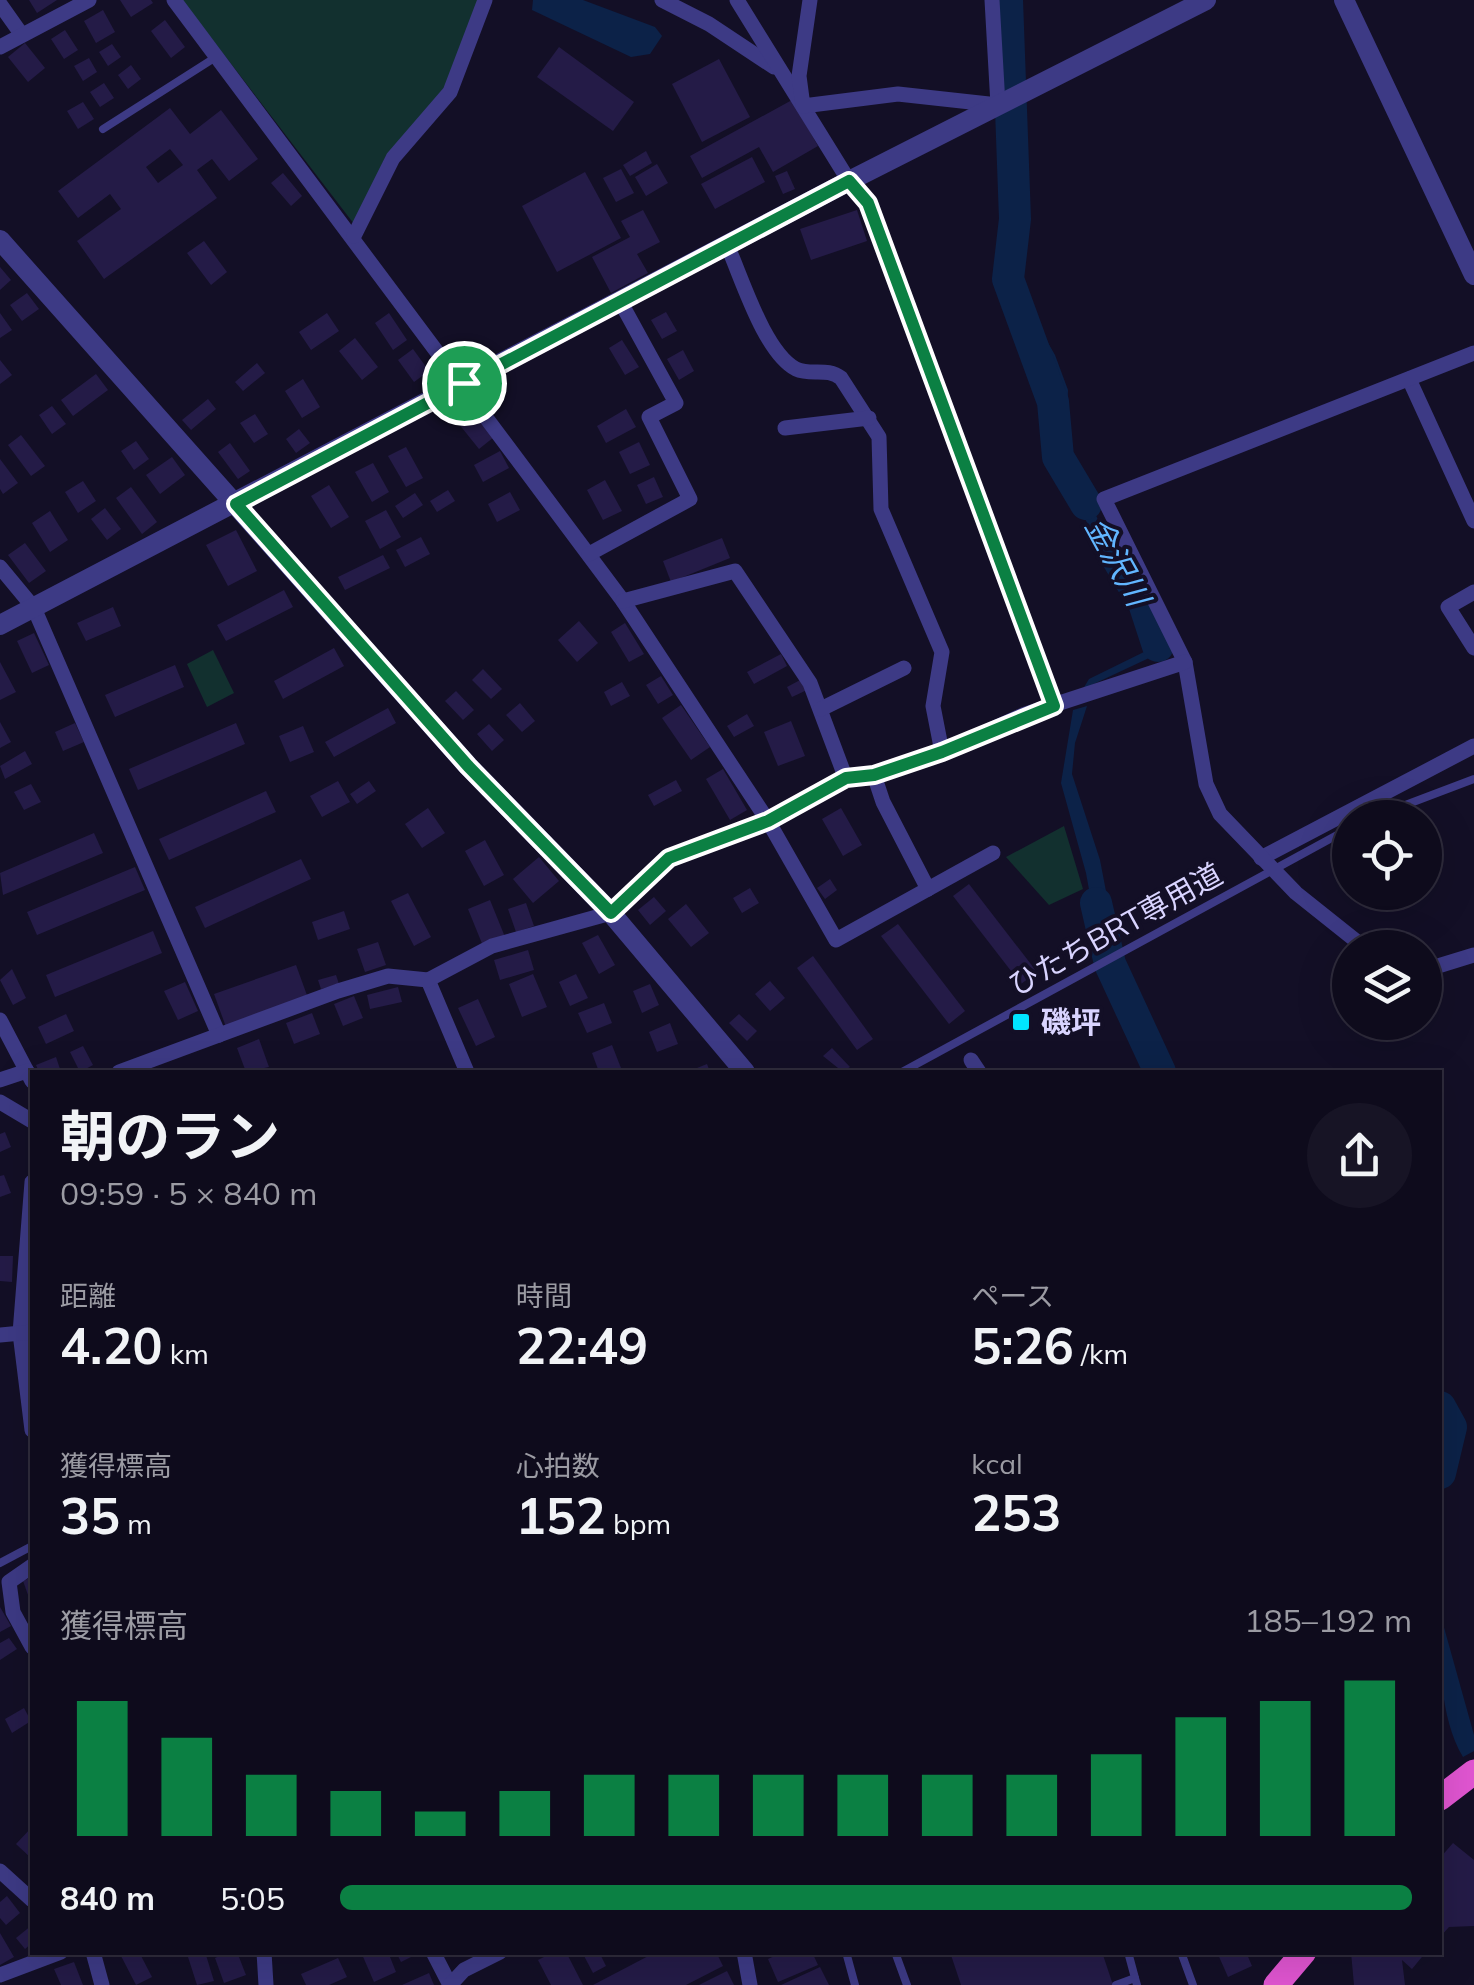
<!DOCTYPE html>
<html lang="ja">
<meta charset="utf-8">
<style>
:root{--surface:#0e0b1c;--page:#171425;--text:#f1f3f6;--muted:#9b9ba3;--line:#2e2b3b;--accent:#0b8043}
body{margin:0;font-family:Mulish,"Noto Sans JP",sans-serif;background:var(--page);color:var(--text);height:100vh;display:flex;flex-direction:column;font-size:38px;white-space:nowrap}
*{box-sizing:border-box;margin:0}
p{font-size:32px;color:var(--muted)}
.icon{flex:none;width:55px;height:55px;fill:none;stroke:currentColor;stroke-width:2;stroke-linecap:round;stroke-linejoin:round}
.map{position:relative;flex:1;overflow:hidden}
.side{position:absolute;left:30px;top:1070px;width:1412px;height:885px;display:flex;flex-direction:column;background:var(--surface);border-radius:0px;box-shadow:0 10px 40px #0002,0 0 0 2px var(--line)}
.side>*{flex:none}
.tools{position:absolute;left:1332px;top:800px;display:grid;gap:20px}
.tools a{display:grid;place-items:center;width:110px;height:110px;border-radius:50%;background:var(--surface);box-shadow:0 10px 40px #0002,0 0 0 2px var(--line);font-size:50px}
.pin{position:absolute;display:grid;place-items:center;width:85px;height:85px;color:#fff;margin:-42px;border:5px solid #fff;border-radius:50%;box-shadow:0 2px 10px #0007}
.round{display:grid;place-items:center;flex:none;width:105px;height:105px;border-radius:52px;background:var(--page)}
.head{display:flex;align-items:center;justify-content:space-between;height:170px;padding:0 30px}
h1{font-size:55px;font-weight:700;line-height:75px}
.figures{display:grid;grid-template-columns:repeat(3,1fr);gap:15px;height:170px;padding:10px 30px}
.figures div{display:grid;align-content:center}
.figures b{font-size:50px;font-weight:700}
.figures small{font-size:28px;font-weight:400}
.figures p{font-size:28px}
.chart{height:280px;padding:20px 30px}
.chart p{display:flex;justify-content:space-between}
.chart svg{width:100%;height:180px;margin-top:10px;stroke:var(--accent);stroke-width:6}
ul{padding:0 30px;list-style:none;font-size:32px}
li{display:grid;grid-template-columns:160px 120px 1fr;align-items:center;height:75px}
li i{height:25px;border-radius:12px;background:var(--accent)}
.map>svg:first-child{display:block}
</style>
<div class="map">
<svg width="1474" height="1985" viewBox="0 0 1474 1985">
<rect width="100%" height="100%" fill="#130f26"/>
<g fill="#12302f">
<polygon points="182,0 480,0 446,91 386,156 354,224"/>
<polygon points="213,650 234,693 207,707 187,664"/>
<polygon points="1064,826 1083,889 1049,905 1006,857"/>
</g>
<g fill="#0c2248">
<polygon points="533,0 583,0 655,27 662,36 650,54 631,57 532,10"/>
<polygon points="1003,0 1013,0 1014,82 1004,84"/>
<path d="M1018,107L1014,160L1017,192L1007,190C1004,159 998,133 1018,107Z"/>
<polygon points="1009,203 1019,205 1011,278 1055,355 1068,390 1066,442 1072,459 1054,464 1060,411 1055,390 1035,338 1002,286"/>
<polygon points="1072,463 1098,504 1094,512 1157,628 1164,651 1083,689 1089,679 1150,649 1151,639 1057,468"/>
<polygon points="1087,706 1075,743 1072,774 1100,860 1115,938 1100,950 1086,873 1061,783 1073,710"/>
<polygon points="1114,961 1167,1072 1154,1072 1105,966"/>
<path d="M1440,1613L1474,1735V1751L1463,1757C1439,1716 1440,1660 1440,1613Z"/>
</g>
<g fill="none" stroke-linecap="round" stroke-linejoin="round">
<g stroke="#0c2248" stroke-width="32">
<polyline points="1007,0 1015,219 1008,279 1053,402 1058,457 1086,504"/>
<polyline points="1113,551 1144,603 1158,646"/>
<polyline points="1096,903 1110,964 1160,1072"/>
<polyline points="1440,1407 1451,1427 1440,1473"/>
</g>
</g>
<g fill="#241b47" fill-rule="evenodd">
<polygon points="29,0 57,0 37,13"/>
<polygon points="120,0 151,0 153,3 131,17"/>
<polygon points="103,10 115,32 96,43 84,21"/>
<polygon points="165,20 185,47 171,58 151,31"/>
<polygon points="65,30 78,50 64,59 51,39"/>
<polygon points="25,43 45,68 28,82 8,57"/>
<polygon points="112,44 121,57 108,66 99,52"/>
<polygon points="559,47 634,102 613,131 537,77"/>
<polygon points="89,58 97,72 83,81 74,66"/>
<polygon points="719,59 750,117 702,142 672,84"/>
<polygon points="131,65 141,79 128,89 118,75"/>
<polygon points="104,83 114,98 100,107 90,92"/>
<polygon points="792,100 818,146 773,172 759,147 702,178 690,156"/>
<polygon points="83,102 94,119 78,129 67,111"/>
<path d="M170,108L190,134L221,110L258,159L229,181L212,159L197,170L217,198L104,279L77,241L121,209L110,194L78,218L58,191ZM170,149L183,165L158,183L146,167Z"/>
<polygon points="646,151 652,163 630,176 623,165"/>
<polygon points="752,157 765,182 715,209 701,184"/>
<polygon points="657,164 668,183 646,196 635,177"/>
<polygon points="621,169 634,193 616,202 603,178"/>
<polygon points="787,171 795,189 783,194 775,176"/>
<polygon points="585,172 621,238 557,272 522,206"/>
<polygon points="283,173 302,196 291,206 271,183"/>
<polygon points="643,210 660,242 637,254 648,273 611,293 592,257 630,237 621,221"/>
<polygon points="857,210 867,241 811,260 800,229"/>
<polygon points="204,241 227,272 211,285 187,253"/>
<polygon points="0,267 11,280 0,290"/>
<polygon points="27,293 39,309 22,321 10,305"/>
<polygon points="666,312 677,331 662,339 651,320"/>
<polygon points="0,313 12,330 0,338"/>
<polygon points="327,313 339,331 311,350 299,332"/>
<polygon points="389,313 407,340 393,350 375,323"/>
<polygon points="355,338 378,367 362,380 339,351"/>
<polygon points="622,340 639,367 625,375 609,348"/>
<polygon points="413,349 429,371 414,382 398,360"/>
<polygon points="683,350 694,371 679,380 667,359"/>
<polygon points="0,360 12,375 0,384"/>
<polygon points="257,363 265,373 243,391 235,382"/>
<polygon points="96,374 108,390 73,416 61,400"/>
<polygon points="303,379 320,407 302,418 285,391"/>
<polygon points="208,399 216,409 191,430 182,420"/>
<polygon points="465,401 494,437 479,449 450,413"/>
<polygon points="52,406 66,424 52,434 39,415"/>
<polygon points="626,409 636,427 606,443 597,426"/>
<polygon points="255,414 268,434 254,443 240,423"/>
<polygon points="299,429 310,443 296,453 286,439"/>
<polygon points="21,435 45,466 31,476 8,445"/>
<polygon points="136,441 149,459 134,470 121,451"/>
<polygon points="639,442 650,465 630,474 619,452"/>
<polygon points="230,443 250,471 238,479 218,452"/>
<polygon points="406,447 423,478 406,487 388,456"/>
<polygon points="500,451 509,468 483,482 474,465"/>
<polygon points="172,457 185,475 160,494 146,475"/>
<polygon points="0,459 18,483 3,494 0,489"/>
<polygon points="373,463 389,492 372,502 355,472"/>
<polygon points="654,477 663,497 646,504 637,485"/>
<polygon points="605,480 622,511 603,520 587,490"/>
<polygon points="83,481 96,501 78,513 65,492"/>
<polygon points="329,485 349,517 331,528 311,496"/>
<polygon points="131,487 157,522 142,534 116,498"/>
<polygon points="448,490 455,501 437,512 430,501"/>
<polygon points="510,492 520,510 497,522 488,504"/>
<polygon points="415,493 423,505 403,518 395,506"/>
<polygon points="105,508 121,529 107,540 91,519"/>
<polygon points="386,510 401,537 380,549 365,521"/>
<polygon points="50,511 68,540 50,552 32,523"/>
<polygon points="236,530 257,571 228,586 206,545"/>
<polygon points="421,537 430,554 405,567 396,550"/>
<polygon points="722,538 730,558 671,582 663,561"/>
<polygon points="25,543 46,571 29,583 8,555"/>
<polygon points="383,555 390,568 345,590 338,577"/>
<polygon points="284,590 293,607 226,641 217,625"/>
<polygon points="113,607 121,626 86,641 77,623"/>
<polygon points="579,621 598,643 577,662 558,640"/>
<polygon points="625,623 644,654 629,662 611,632"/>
<polygon points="34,633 49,665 32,673 17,641"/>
<polygon points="334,648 344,666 283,699 274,681"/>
<polygon points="781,654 787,666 754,684 747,672"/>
<polygon points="0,662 16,692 0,700"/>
<polygon points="175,665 184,687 115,717 105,695"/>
<polygon points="483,669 502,689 491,699 472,680"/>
<polygon points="661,676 673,695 658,704 646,685"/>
<polygon points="802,679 807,690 792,697 787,687"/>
<polygon points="622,682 630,696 611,706 604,692"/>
<polygon points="456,691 474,710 463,720 445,701"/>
<polygon points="520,703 535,721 522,732 506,715"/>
<polygon points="681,705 710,747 691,760 662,718"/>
<polygon points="388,708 396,723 334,757 325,742"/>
<polygon points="747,714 754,726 734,737 727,726"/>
<polygon points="791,721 805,756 778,766 764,732"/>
<polygon points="0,722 11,742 0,748"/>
<polygon points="75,723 84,742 63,751 55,732"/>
<polygon points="236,723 245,744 138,790 129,769"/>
<polygon points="489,724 504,740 492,751 477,734"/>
<polygon points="303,726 314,752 290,762 279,736"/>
<polygon points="25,751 32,764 5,779 0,766"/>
<polygon points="723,769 747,810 730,820 706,779"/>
<polygon points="676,780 682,791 654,806 648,795"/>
<polygon points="338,781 350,802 322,817 310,796"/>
<polygon points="369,781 376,791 357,804 350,794"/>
<polygon points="31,784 41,802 24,810 14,792"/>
<polygon points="266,791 276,812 169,860 159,839"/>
<polygon points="428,808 445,833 422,848 405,824"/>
<polygon points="841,808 862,845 843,856 822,819"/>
<polygon points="94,833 103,853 3,895 0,873"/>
<polygon points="485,840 504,875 484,886 465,851"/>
<polygon points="539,857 559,881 533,903 513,879"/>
<polygon points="301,859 311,879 205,928 195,907"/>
<polygon points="135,867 145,890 37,935 27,912"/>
<polygon points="830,879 837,890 825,899 817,888"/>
<polygon points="969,884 1037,972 1021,984 953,896"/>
<polygon points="750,888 759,903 742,913 733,898"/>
<polygon points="408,893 431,937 414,946 391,901"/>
<polygon points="654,897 666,911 650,925 638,910"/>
<polygon points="490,900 505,937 483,946 468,909"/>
<polygon points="526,903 534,926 516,932 508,909"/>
<polygon points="686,904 709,933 691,947 668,919"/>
<polygon points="344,911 350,929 318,940 312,922"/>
<polygon points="898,924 965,1011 949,1024 881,936"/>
<polygon points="153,931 162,953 55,997 46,975"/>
<polygon points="598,935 615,965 599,974 582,943"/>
<polygon points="378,942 386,965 365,972 357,949"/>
<polygon points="528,950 534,970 500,980 494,960"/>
<polygon points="813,956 873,1039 857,1050 797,968"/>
<polygon points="296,965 308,998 226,1027 214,994"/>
<polygon points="12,969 26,998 13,1005 0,980"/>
<polygon points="533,974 547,1007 522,1017 509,984"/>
<polygon points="576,974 588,998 570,1006 559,982"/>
<polygon points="336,975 339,984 321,989 318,980"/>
<polygon points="770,981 785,998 770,1011 755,994"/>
<polygon points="185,982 198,1011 178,1020 164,991"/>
<polygon points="650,984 659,1005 642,1013 633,991"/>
<polygon points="398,987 402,1002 370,1009 367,995"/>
<polygon points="354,996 363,1018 343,1026 334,1004"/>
<polygon points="478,999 495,1037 476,1046 458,1008"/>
<polygon points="604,1003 612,1023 587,1033 578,1013"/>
<polygon points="312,1013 320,1034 294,1044 286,1023"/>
<polygon points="66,1014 74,1031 46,1044 38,1027"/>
<polygon points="739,1014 757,1031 747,1041 729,1023"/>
<polygon points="670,1023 678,1044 657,1052 649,1032"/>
<polygon points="259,1039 269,1067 246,1072 237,1048"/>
<polygon points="612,1045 621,1068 599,1072 592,1053"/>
<polygon points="83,1046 93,1065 80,1072 70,1052"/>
<polygon points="832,1048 850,1067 843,1072 823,1056"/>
<polygon points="56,1057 61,1072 39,1072 36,1065"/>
<polygon points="707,1064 710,1072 687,1072"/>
<polygon points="5,1132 11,1147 0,1152 0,1134"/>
<polygon points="4,1175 11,1193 0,1197 0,1176"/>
<polygon points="0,1256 13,1256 12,1282 0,1281"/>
<polygon points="32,1577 32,1606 23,1581"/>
<polygon points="0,1607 11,1626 0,1632"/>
<polygon points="9,1638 17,1649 0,1660 0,1643"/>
<polygon points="24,1708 31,1721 12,1733 5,1719"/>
<polygon points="32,1827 32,1859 16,1844"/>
<polygon points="1453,1843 1474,1860 1474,1926 1449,1927 1440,1937 1440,1858"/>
<polygon points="7,1896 20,1913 6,1925 0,1918 0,1902"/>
<polygon points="32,1925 32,1943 25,1949 16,1938"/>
<polygon points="0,1933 14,1957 0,1965"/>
<polygon points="119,1952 139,1952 152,1977 136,1985"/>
<polygon points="205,1952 214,1981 197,1985 188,1957"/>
<polygon points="229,1952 237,1952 246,1975 224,1983 215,1958"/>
<polygon points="361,1952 388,1952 396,1972 374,1982"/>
<polygon points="396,1952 421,1952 401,1962"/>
<polygon points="554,1952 566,1952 583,1985 551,1985 538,1960"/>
<polygon points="582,1952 599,1952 606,1966 593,1973"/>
<polygon points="656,1952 716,1952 723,1966 686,1985 593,1985"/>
<polygon points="783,1952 812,1952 818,1965 778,1982 768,1959"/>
<polygon points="950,1952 1102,1952 1113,1985 961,1985"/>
<polygon points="1217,1952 1246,1952 1252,1966 1228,1977"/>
<polygon points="1351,1952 1426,1952 1412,1969 1402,1960 1405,1985 1354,1985"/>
<polygon points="338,1958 347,1977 329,1985 306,1985 301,1974"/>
<polygon points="74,1962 83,1985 61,1985 54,1969"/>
<polygon points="820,1967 829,1985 781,1985"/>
<polygon points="727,1971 734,1985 699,1985"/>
<polygon points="429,1973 434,1985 402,1985"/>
</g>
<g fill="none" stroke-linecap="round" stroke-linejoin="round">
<g stroke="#3d3a85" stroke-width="8">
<polyline points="103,129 216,57"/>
<polyline points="1371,818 1474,779"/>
<polyline points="902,1072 1350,828"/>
<polyline points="0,1563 32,1546"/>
<polyline points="846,1952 855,1985"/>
<polyline points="895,1952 907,1985"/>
<polyline points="1128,1952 1135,1978"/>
<polyline points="1181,1952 1193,1985"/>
<polyline points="1116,1985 1135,1978 1137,1985"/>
</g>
<g stroke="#3d3a85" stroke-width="15">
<polyline points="174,0 623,601 768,821 836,940 928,889"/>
<polyline points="662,0 709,24 774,67"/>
<polyline points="737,0 849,181 868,203 1053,705"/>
<polyline points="810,0 799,76 803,106 898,94 998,105 992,0"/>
<polyline points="0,4 22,35"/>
<polyline points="0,47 89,0"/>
<polyline points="354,236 393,158 450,92 485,0"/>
<path d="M727,245C742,278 764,352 796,369C811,376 827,367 841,378L879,437L881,509L942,652L933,706L942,752"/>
<polyline points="1409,379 1474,521"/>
<polyline points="785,428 869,418"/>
<polyline points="589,554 690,499 649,417 676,403 620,301"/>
<polyline points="0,567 34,608 219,1035"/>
<polyline points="1474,592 1448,607 1474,648"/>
<polyline points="623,601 735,571 810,683 846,779"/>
<polyline points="821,709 904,668"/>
<polyline points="874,775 883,802 928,889 993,853"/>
<polyline points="1261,858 1474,746"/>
<polyline points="1365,948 1296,893 1220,814 1206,784 1185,662 1104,499 1474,353"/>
<polyline points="1425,970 1474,955"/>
<polyline points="428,980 467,1072"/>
<polyline points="0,1020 32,1081"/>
<polyline points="971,1060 979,1072"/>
<polyline points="119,1072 338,991 388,976 428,980 492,946 611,913 669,858 768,821 846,779 874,775 942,752 1023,715 1185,662"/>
<polyline points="0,1080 27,1071"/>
<polyline points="0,1102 32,1121"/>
<polyline points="32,1182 20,1333 32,1430"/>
<polyline points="0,1335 32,1332"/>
<polyline points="32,1566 9,1582 13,1612 32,1647"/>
<polyline points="0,1871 32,1900"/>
<polyline points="93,1952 102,1985"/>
<polyline points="264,1952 266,1985"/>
<polyline points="433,1952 450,1985"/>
<polyline points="744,1952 750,1985"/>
<polyline points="0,1975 61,1952"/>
<polyline points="450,1985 464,1970 500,1952"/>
</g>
<g stroke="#3d3a85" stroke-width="20">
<polyline points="1344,0 1474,275"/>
<polyline points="0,240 468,766 611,913 745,1072"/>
<polyline points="0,625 849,181 1206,0"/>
</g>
<g stroke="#e055d1" stroke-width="25">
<polyline points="1440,1798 1474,1772"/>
<polyline points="1276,1985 1304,1952"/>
</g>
</g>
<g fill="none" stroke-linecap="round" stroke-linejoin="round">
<defs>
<polygon id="route" points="849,181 868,203 1054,706 942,752 874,775 846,778 768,821 669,858 611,913 468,766 236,504"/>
</defs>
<use href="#route" stroke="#fff" stroke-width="20"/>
<use href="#route" stroke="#0b8043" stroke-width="12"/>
</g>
<rect fill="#00e5ff" stroke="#130f26" stroke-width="4" x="1011" y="1012" width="20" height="20" rx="5"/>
<g text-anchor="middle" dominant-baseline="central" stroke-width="8" stroke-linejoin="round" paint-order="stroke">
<g font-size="30" fill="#d9d4ff" stroke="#130f26">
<text transform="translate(1115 929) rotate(-29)">ひたちBRT専用道</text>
</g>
<g font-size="30" font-weight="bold" fill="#d9d4ff" stroke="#130f26" text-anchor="start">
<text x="1041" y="1022">磯坪</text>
</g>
<g font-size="32" font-style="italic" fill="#62b6ff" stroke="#130f26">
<text transform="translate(1118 561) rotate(61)">金沢川</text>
</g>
</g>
</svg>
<div class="tools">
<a><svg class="icon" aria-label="locate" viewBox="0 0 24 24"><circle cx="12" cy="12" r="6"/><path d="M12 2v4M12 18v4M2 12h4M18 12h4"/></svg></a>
<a><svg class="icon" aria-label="layers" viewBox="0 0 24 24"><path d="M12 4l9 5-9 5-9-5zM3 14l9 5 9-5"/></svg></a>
</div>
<div class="pin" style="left:464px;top:383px;background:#1e9e55"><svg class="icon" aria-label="arrive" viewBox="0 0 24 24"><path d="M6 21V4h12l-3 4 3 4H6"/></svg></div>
<section class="side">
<div class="head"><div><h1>朝のラン</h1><p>09:59 · 5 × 840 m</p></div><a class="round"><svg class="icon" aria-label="share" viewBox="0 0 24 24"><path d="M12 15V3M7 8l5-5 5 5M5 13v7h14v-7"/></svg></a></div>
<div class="figures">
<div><p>距離</p><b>4.20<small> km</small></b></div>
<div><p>時間</p><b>22:49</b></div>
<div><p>ペース</p><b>5:26<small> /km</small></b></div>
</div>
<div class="figures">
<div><p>獲得標高</p><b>35<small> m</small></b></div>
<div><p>心拍数</p><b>152<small> bpm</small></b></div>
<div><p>kcal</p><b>253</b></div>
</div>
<div class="chart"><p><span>獲得標高</span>185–192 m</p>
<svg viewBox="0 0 160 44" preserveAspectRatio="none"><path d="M5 44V11M15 44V20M25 44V29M35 44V33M45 44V38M55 44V33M65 44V29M75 44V29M85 44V29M95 44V29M105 44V29M115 44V29M125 44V24M135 44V15M145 44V11M155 44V6"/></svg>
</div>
<ul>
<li><b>840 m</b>5:05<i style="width:100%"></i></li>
</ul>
</section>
</div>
